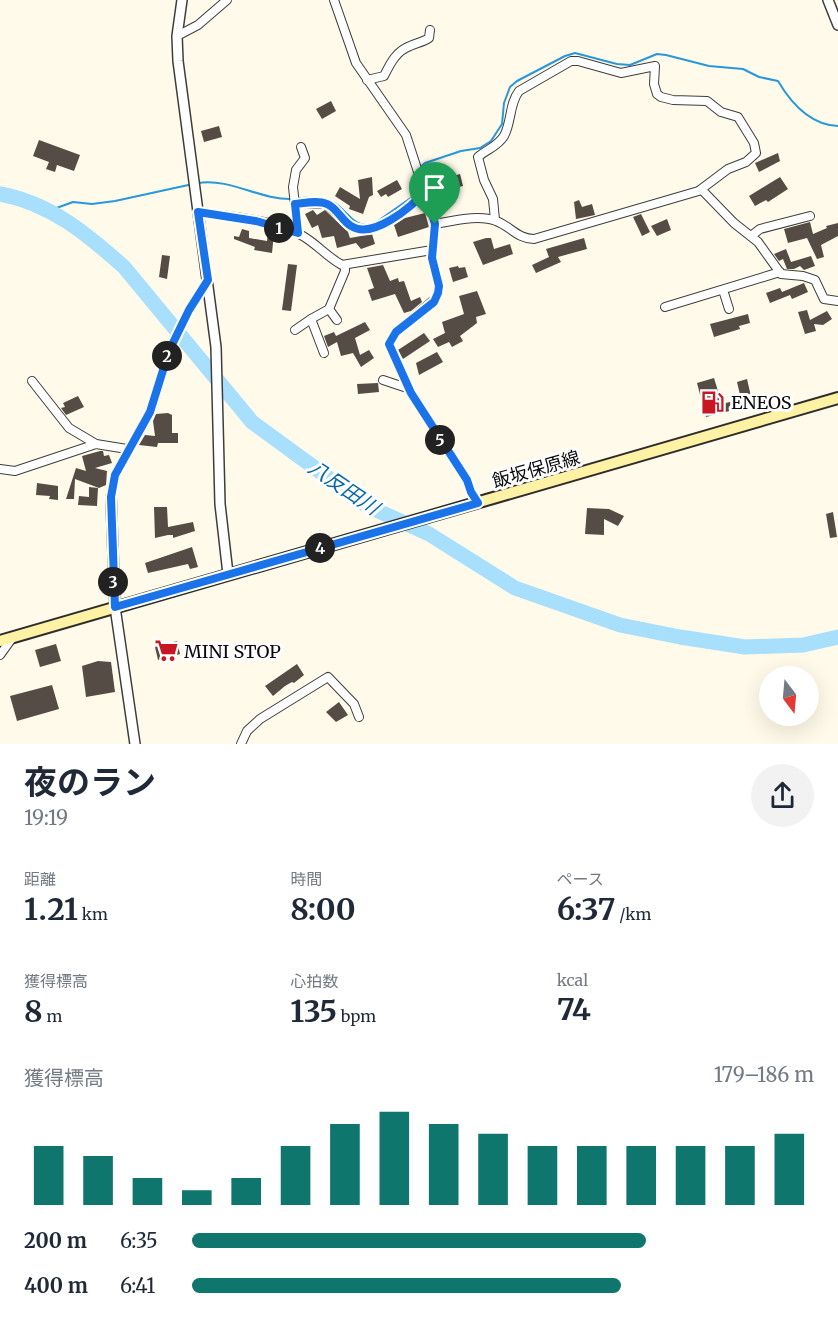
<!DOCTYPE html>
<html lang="ja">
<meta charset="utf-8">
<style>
:root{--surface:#fff;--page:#f2f2f3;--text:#1f2937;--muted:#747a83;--accent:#0f766e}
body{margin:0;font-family:Merriweather,"Noto Sans JP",serif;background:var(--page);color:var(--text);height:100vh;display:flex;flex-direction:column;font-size:22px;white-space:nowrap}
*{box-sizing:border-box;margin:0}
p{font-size:20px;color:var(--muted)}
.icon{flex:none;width:33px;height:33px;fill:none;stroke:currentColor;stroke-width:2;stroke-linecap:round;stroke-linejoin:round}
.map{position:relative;height:744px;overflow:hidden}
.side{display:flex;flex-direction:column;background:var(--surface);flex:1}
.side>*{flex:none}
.needle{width:39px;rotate:164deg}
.tools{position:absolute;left:759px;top:666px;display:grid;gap:12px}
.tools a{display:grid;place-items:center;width:60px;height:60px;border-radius:50%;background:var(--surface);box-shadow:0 6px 24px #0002;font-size:30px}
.pin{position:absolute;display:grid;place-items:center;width:51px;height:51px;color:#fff;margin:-62px -26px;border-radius:50% 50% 50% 0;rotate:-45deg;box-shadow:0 0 6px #0007}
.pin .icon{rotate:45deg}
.km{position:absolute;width:30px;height:30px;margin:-15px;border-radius:50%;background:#222;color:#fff;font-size:16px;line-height:30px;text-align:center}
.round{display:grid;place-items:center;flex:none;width:63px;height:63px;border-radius:32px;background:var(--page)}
.summary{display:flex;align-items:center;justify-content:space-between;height:102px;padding:0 24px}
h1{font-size:33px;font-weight:700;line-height:45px}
.metrics{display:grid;grid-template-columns:repeat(3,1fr);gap:9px;height:102px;padding:6px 24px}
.metrics div{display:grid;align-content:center}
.metrics b{font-size:30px;font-weight:700}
.metrics small{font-size:16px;font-weight:400}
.metrics p{font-size:16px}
.chart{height:168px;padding:12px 24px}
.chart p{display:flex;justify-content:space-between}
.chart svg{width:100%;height:108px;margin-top:6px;stroke:var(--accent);stroke-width:6}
ul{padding:0 24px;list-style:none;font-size:20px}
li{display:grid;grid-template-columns:96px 72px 1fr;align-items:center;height:45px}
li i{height:15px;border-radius:8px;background:var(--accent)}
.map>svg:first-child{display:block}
</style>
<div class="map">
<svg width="838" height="744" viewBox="0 0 838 744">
<rect width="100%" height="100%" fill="#fffae9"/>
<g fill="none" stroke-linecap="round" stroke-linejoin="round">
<g stroke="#2798db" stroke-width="2">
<path d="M198,183C231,178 260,200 292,199"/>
<path d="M298,198C309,198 321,196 331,201C345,207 350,224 367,225"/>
<polyline points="51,210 73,202 92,204 115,201 193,184"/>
<path d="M375,223L415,195L412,179L419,168L425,163L461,151L480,148L491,141L502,124L504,103L510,87L517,81L565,56L575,53L617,64L630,65L657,54L666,55L709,66L743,69L759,77L778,81C791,103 810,125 838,126"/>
</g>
<path stroke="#a7dffd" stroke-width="15" d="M0,194C50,203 87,234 124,267L252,422L367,506L429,534L515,588L620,625L680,637L745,647L803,645L838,637"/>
</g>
<g fill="#554c46">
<polygon points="331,101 336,111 322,119 316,109"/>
<polygon points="219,126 222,137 204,142 201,131"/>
<polygon points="39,140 80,155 74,171 57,165 55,172 46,169 49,162 33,156"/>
<polygon points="778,153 780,161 759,172 755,163"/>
<polygon points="445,169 447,178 460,174 463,186 453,188 452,183 436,188 435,184 429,186 426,177 430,176 429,173"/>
<polygon points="372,177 373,195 369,197 363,214 349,209 350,206 335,196 340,187 360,199 358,180"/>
<polygon points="780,177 788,189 768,202 766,200 755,206 749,196"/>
<polygon points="397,180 402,189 388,197 386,194 381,197 377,191"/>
<polygon points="579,200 582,207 592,204 595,215 576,219 574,202"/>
<polygon points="313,210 317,215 325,210 348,232 350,238 372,234 375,244 361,249 356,243 337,248 334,236 322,238 318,225 312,228 305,214"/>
<polygon points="425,213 429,227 398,237 394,225 405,218"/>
<polygon points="641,214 650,232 642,236 633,217"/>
<polygon points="667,219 671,230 657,236 651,226"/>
<polygon points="810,222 813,234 827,228 826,226 838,223 838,236 821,245 824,257 817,259 807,238 788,243 784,229"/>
<polygon points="242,229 249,231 249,238 267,241 268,232 274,233 272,253 254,250 255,247 234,239 234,236 239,237"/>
<polygon points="486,238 491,238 494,249 510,244 513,254 483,265 473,242"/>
<polygon points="584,238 587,249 558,257 561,262 536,273 532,265 549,257 546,249"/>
<polygon points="786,249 791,262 811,256 815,266 804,270 800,266 794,269 787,269 783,259 779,261 774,254"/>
<polygon points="162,255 170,256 167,279 159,277"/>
<polygon points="288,264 297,265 291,311 282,310"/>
<polygon points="383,265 390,281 398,278 399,282 404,281 411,301 420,297 422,302 411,311 404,313 395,294 372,301 368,290 374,288 367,268"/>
<polygon points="458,266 459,268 465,267 468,277 453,282 449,268"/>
<polygon points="804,283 808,292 792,299 790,295 770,303 766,293 780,288 782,292"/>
<polygon points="477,291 486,314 476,317 477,323 460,336 463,341 452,347 449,342 438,347 433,339 445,333 442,322 464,314 459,296"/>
<polygon points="807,310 810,320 827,311 832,319 823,325 814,324 816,331 805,334 798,312"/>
<polygon points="748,314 750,323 739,326 740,329 714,337 710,324"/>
<polygon points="365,322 370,330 355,338 360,355 369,350 374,358 361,367 353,353 341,356 337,342 328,347 324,336 334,332 336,336"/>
<polygon points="424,333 430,341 403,359 398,350"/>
<polygon points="437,352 443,362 419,375 416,363"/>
<polygon points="714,378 722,404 741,399 737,382 747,379 753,405 706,417 697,383"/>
<polygon points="378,383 379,392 358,394 357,384"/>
<polygon points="78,396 84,407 66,415 61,408 65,407 63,403"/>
<polygon points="168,413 172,415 172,433 178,433 178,443 158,443 157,447 139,445 145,435 155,436 153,421 156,414"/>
<polygon points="100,451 103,451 104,456 109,455 112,463 95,468 107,471 106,485 99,488 75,479 74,499 66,499 76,468 86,471 82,456"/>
<polygon points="37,483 58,486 58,500 49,499 50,496 36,495"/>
<polygon points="89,487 98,488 97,506 78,505 79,496 89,497"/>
<polygon points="154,507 167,507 168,527 193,522 195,531 173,538 173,535 168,535 155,538"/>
<polygon points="587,508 609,509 624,516 618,526 604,519 604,535 585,534"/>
<polygon points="833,512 837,537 830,538 826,514"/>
<polygon points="192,547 198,567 190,569 188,564 148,573 145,563"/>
<polygon points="177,641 180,654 158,660 155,647"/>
<polygon points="56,644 61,661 40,667 35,650"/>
<polygon points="98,661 111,662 115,692 86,697 82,666"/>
<polygon points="297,664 304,675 294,683 292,682 285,686 273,696 265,686"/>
<polygon points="52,685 59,709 17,721 10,696"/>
<polygon points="339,702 348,715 336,722 326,712"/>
</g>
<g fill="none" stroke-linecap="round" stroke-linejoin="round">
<defs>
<g id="minor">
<polyline points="334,0 356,63 406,135 435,224 432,258 439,286 436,298 396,332 389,344 411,392 467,480 471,492 478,503"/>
<polyline points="177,36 198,25 227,0"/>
<path d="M367,80L384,76C390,64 396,51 410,46C417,43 423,42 429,38L430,30"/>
<path d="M295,203L327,204L353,228C380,234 409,211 425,191"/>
<path d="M198,212C231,217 271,219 301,235C316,243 327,257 342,265L432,250"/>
<path d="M495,220L493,199L484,180L478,157C487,149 497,147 504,136C512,121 509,104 519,91L571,61H578L621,73L655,66L654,84L657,94L661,97L673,100L707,101L721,112L738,117L754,143L756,153L746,162L728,169L700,190"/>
<path d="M435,224C453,221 479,214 496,221C510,226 518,239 534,239L702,190L734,223L758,242L781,274L803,276L815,280L824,299L838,301"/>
<polyline points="298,233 293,187 296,170 305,158 301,147"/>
<polyline points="751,236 760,229 810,216"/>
<polyline points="723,290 729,309"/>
<polyline points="665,307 780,272"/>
<polyline points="329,309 337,320"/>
<polyline points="295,330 311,319"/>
<polyline points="324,353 311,319 329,309 345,271 345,265"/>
<polyline points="383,380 410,389"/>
<polyline points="32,381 69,428 96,444"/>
<polyline points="0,469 15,471 96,444 127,449"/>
<path d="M111,497C113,462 139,441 151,410C158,392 161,372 168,353C178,327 193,303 208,280"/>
<polyline points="0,655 13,637"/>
<polyline points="241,744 247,731 260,719 328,677 354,704 359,717"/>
</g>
<g id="tertiary">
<polyline points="182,0 177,36 178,61 216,347 220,504 228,574"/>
<polyline points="828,0 838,25"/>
<polyline points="111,497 115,607 135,744"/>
</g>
<polyline id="secondary" points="0,641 838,398"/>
</defs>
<use href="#minor" stroke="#3e3e3e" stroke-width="10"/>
<use href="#tertiary" stroke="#3e3e3e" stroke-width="12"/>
<use href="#secondary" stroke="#2d2d2d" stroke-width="14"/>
<use href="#minor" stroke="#fff" stroke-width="8"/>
<use href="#tertiary" stroke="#fff" stroke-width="9"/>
<use href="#secondary" stroke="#fff2a4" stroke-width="10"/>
</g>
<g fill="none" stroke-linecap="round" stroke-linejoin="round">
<defs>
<path id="route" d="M425,191L435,224L432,258L439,286L438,293L434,302L396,332L389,344L411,393L467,480L471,492L478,503L115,607L111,497L115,475L150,412L169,351L189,310L208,280L198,212L256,221L298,233L295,204C305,203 318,200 327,204C337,208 342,221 351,226C372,240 412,207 425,191Z"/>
</defs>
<use href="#route" stroke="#fff" stroke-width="12"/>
<use href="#route" stroke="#1a73e8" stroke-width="8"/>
</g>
<defs>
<symbol id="fuel-bare" viewBox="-9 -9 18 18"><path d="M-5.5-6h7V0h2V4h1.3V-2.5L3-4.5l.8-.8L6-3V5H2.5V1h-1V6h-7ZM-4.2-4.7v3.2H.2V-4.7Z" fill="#c81623" stroke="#fff" stroke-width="2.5" paint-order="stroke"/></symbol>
<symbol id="supermarket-bare" viewBox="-9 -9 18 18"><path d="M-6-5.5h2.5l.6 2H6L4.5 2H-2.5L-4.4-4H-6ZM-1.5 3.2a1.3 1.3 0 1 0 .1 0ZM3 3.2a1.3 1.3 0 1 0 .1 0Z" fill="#c81623" stroke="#fff" stroke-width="2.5" paint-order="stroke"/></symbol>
</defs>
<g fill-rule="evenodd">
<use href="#fuel-bare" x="696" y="386" width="33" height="33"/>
<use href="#supermarket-bare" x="150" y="634" width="33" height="33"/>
</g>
<g text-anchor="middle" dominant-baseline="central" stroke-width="6" stroke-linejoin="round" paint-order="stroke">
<g font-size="18" fill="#0b0b0b" stroke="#fff" text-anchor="start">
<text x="731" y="402">ENEOS</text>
<text x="184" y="651">MINI STOP</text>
</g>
<g font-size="18" fill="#0b0b0b" stroke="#fff">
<text transform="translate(536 469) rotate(-16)">飯坂保原線</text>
</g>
<g font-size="20" font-style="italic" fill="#0967a8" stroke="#fff">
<text transform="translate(344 487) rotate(34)">八反田川</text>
</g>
</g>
</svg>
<div class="tools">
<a><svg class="needle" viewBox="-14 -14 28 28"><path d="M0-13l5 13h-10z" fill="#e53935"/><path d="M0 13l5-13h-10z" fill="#747a83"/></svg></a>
</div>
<div class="pin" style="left:435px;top:224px;background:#1e9e55"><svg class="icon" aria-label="arrive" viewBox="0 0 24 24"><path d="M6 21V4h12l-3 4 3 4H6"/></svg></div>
<b class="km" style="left:279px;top:228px">1</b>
<b class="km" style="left:167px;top:356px">2</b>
<b class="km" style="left:113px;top:582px">3</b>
<b class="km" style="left:320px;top:548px">4</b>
<b class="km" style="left:440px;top:440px">5</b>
</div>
<section class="side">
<div class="summary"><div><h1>夜のラン</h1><p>19:19</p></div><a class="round"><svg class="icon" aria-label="share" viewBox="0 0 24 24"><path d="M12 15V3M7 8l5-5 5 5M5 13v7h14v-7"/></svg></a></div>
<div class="metrics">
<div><p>距離</p><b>1.21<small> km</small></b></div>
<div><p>時間</p><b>8:00</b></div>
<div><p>ペース</p><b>6:37<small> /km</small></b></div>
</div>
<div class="metrics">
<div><p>獲得標高</p><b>8<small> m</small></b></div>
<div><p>心拍数</p><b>135<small> bpm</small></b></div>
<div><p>kcal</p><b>74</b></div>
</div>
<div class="chart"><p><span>獲得標高</span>179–186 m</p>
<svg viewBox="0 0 160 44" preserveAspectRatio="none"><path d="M5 44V20M15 44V24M25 44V33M35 44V38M45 44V33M55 44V20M65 44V11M75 44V6M85 44V11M95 44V15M105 44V20M115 44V20M125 44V20M135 44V20M145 44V20M155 44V15"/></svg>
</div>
<ul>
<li><b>200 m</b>6:35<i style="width:73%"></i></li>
<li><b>400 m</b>6:41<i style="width:69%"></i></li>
</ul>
</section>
